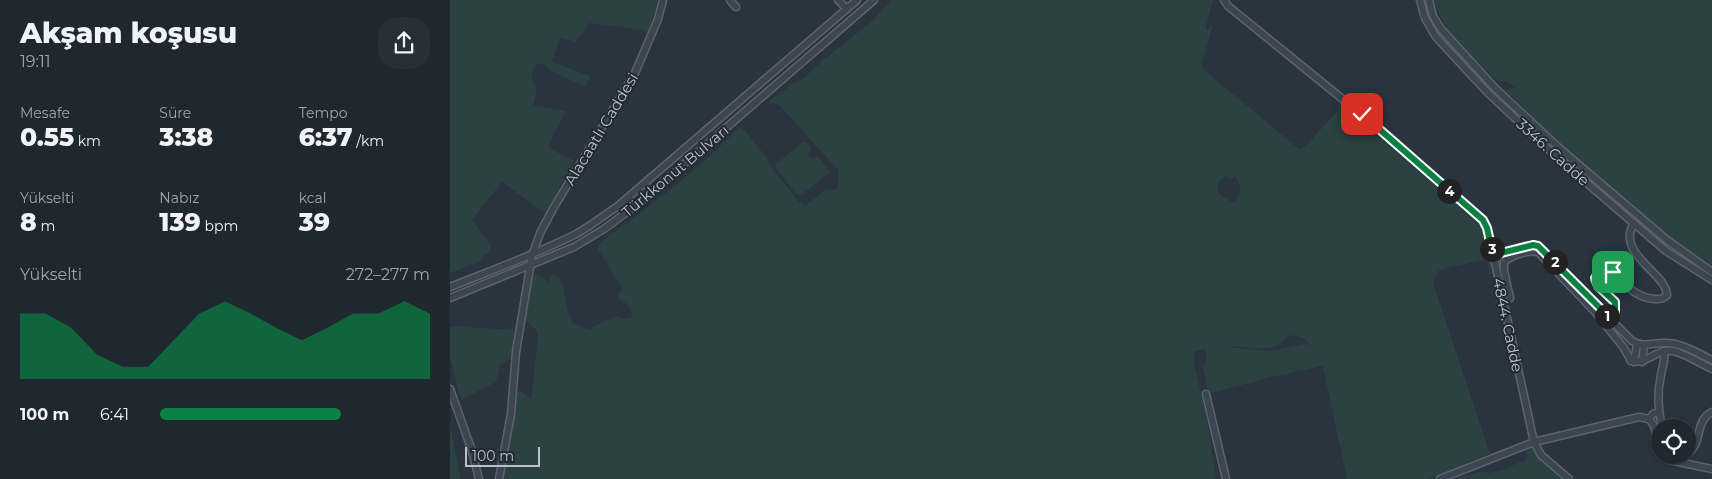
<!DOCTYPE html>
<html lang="tr">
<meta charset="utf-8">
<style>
:root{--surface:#1f272f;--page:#272f37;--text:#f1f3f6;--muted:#a1a5aa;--line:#3c444b;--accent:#0b8043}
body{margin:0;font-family:Montserrat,sans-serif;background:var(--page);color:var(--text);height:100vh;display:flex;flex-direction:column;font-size:19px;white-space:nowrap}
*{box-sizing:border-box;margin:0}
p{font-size:16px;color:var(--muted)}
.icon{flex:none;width:28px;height:28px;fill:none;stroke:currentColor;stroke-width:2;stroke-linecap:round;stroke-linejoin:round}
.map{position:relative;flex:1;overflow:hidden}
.details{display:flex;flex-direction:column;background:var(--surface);width:450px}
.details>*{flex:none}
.controls{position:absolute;left:1201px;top:419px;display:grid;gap:10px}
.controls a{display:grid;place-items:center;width:45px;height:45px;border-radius:50%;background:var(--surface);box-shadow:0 1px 4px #0004,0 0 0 1px var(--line);font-size:25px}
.scale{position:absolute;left:15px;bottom:12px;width:75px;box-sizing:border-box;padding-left:5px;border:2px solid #bac1c9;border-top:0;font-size:14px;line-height:18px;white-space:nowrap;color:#bac1c9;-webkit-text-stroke:4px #222b34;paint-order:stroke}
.pin{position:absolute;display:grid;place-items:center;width:42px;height:42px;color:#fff;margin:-21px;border-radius:10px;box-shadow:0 2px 8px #0006}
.km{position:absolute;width:25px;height:25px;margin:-12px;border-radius:50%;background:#222;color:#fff;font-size:14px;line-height:25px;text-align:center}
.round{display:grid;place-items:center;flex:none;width:52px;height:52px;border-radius:20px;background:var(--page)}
.headline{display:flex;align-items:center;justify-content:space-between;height:85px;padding:0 20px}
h1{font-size:28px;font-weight:800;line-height:38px}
.stats{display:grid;grid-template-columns:repeat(3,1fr);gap:8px;height:85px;padding:5px 20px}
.stats div{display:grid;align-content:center}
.stats b{font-size:25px;font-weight:800}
.stats small{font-size:14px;font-weight:400}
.stats p{font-size:14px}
.chart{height:140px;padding:10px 20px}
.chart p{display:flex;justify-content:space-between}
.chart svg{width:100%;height:90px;margin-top:5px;fill:var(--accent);opacity:.7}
ul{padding:0 20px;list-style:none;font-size:16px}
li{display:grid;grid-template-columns:80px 60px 1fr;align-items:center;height:38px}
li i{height:12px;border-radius:6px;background:var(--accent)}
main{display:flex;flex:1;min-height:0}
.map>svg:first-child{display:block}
</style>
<main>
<section class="details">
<div class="headline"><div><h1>Akşam koşusu</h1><p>19:11</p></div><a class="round"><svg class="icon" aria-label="share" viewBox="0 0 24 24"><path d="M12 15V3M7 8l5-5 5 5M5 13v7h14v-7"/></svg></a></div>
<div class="stats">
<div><p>Mesafe</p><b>0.55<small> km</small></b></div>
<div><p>Süre</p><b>3:38</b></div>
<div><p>Tempo</p><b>6:37<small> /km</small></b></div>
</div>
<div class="stats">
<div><p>Yükselti</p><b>8<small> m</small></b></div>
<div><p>Nabız</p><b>139<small> bpm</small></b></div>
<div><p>kcal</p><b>39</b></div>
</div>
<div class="chart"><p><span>Yükselti</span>272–277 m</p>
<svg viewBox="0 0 160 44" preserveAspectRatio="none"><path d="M0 44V12L10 12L20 19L30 32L40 38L50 38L60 25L70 12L80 6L90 12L100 19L110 25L120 19L130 12L140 12L150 6L160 12V44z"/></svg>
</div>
<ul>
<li><b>100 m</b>6:41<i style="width:67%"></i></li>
</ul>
</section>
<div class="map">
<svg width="1262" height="479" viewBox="0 0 1262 479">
<rect width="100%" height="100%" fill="#29343f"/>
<g fill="#2c4141" fill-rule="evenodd">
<polygon points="0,0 208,0 198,32 194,30 139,23 126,42 110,37 102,62 140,76 136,87 101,71 91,63 86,65 81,76 87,90 83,105 116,111 99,144 99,148 124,161 95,213 52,182 22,220 41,246 40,251 31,258 31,261 0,273"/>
<path d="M442,0H763L756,27L757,30L763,25L752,64L754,70L849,149L855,147L888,110L889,102L1029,224L1034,231L1043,274L1040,275L1037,259L989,270L983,283L1040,454L1016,462L1012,467L979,479H897L873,367L872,366L818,378L762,393L758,391L753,367C757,360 757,356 754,349L744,352L745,368L756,415L766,479H52L67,390L71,391L81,399L88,339L87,331L75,320C77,305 76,286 85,274L94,278L98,282L100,279V276L105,275L107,278L109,277L113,286L118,312L123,323L140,330L144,326L168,316L175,319L181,318L182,313L175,302L169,299L168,294L173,289L147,248C155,235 171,229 183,219C219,190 257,162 289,127L295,131L317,158L318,163L349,202L353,204L355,206L374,191L377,189L383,190L387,188L389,171L332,108L324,103L320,104V100L325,96L329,95L340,85L354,78L374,59L420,23ZM774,176L781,179L785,177C792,184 791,192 787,200L782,202L770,195L767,189L768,184ZM843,335L853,338L861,345L854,344L822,351L777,347C791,345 804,350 818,348C829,348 833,338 843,335Z"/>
<path d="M984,0H1262V272L1155,187L1055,90L1065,88L1056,81L1049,82C1024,58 994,35 984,0Z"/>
<polygon points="356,142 361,148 358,154 361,159 368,156 377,168 379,173 350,196 346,194 326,168 326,164 352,143"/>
<polygon points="0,326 64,330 63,357 50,365 46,382 11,400 0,359"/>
<polygon points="0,427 1,430 11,479 0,479"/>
<polygon points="1081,448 1093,461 1113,479 1004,479 1033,471 1039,473 1052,470 1070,462 1074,462 1078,456 1075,452"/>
</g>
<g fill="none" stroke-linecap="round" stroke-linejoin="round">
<defs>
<g id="minor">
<polyline points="280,0 286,7"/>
<polyline points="388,0 397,9"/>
<polyline points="774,0 778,6 911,114 1033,220 1039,235 1084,442 1091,455 1119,479"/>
<polyline points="970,0 975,18 986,37 1037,92 1109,159 1216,251 1262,280"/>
<polyline points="979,0 983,16 991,29 1045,88 1109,148 1217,240 1262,272"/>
<path d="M1043,255L1083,245L1088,246L1182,341C1194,348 1204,342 1217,343C1232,343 1249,354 1262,360"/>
<path d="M0,287C42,270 85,255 126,234C141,226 154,215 168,206L407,0"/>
<polyline points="0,298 124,247 154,229 189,203 424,0"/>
<path d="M1060,298L1054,271V262C1061,255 1079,250 1088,252L1146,313L1174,348L1181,361C1197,365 1205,349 1222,351C1233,352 1251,364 1262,369"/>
<path d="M1160,318C1176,303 1152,294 1145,281L1146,275C1160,263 1169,278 1178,287C1185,294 1196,299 1206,299C1211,299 1213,299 1217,295C1216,272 1165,254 1184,223"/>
<polyline points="1184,362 1187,344"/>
<polyline points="1192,362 1194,345"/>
<polyline points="0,389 22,451 29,479"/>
<polyline points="756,394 776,479"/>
<polyline points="1199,419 1204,426 1210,450"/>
<path d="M1212,428C1208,410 1207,392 1211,375C1212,367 1216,360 1214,351"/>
<path d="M1238,453C1253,444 1244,421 1262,412"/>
<polyline points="1213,455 1219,460 1262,469"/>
<polyline points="49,479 61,414 66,352 82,255 91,231 104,207 185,73 208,19 213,0"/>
<polyline points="990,479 1084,442 1189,417 1199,419 1203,414 1209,412"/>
</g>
</defs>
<use href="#minor" stroke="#5b646c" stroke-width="9"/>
<use href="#minor" stroke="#3d464f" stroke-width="6"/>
</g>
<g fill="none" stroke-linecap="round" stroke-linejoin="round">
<defs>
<polyline id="route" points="912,114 1033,220 1037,228 1043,255 1083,245 1088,246 1160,318 1165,312 1165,302 1148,286 1145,278 1151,272 1163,272"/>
</defs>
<use href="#route" stroke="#fff" stroke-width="10"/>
<use href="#route" stroke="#0b8043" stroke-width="6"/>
</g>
<g text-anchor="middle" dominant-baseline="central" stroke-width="4" stroke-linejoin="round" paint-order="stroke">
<g font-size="15" fill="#bac1c9" stroke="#222b34">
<text transform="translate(151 129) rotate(-59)">Alacaatlı Caddesi</text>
<text transform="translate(1103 152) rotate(42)">3346. Cadde</text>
<text transform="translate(225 171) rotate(-40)">Türkkonut Bulvarı</text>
<text transform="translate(1058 325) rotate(78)">4844. Cadde</text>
</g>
</g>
</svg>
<div class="controls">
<a><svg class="icon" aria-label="locate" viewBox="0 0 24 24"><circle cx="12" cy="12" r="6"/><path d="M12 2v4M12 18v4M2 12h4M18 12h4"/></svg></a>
</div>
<div class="scale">100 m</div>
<div class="pin" style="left:1163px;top:272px;background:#1e9e55"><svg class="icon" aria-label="arrive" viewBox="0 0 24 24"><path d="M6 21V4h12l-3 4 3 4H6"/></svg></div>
<div class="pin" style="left:912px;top:114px;background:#d93025"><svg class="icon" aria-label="check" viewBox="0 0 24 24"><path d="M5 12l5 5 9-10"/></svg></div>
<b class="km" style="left:1157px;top:316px">1</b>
<b class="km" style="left:1105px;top:262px">2</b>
<b class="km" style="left:1042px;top:249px">3</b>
<b class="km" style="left:999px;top:191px">4</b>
</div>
</main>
